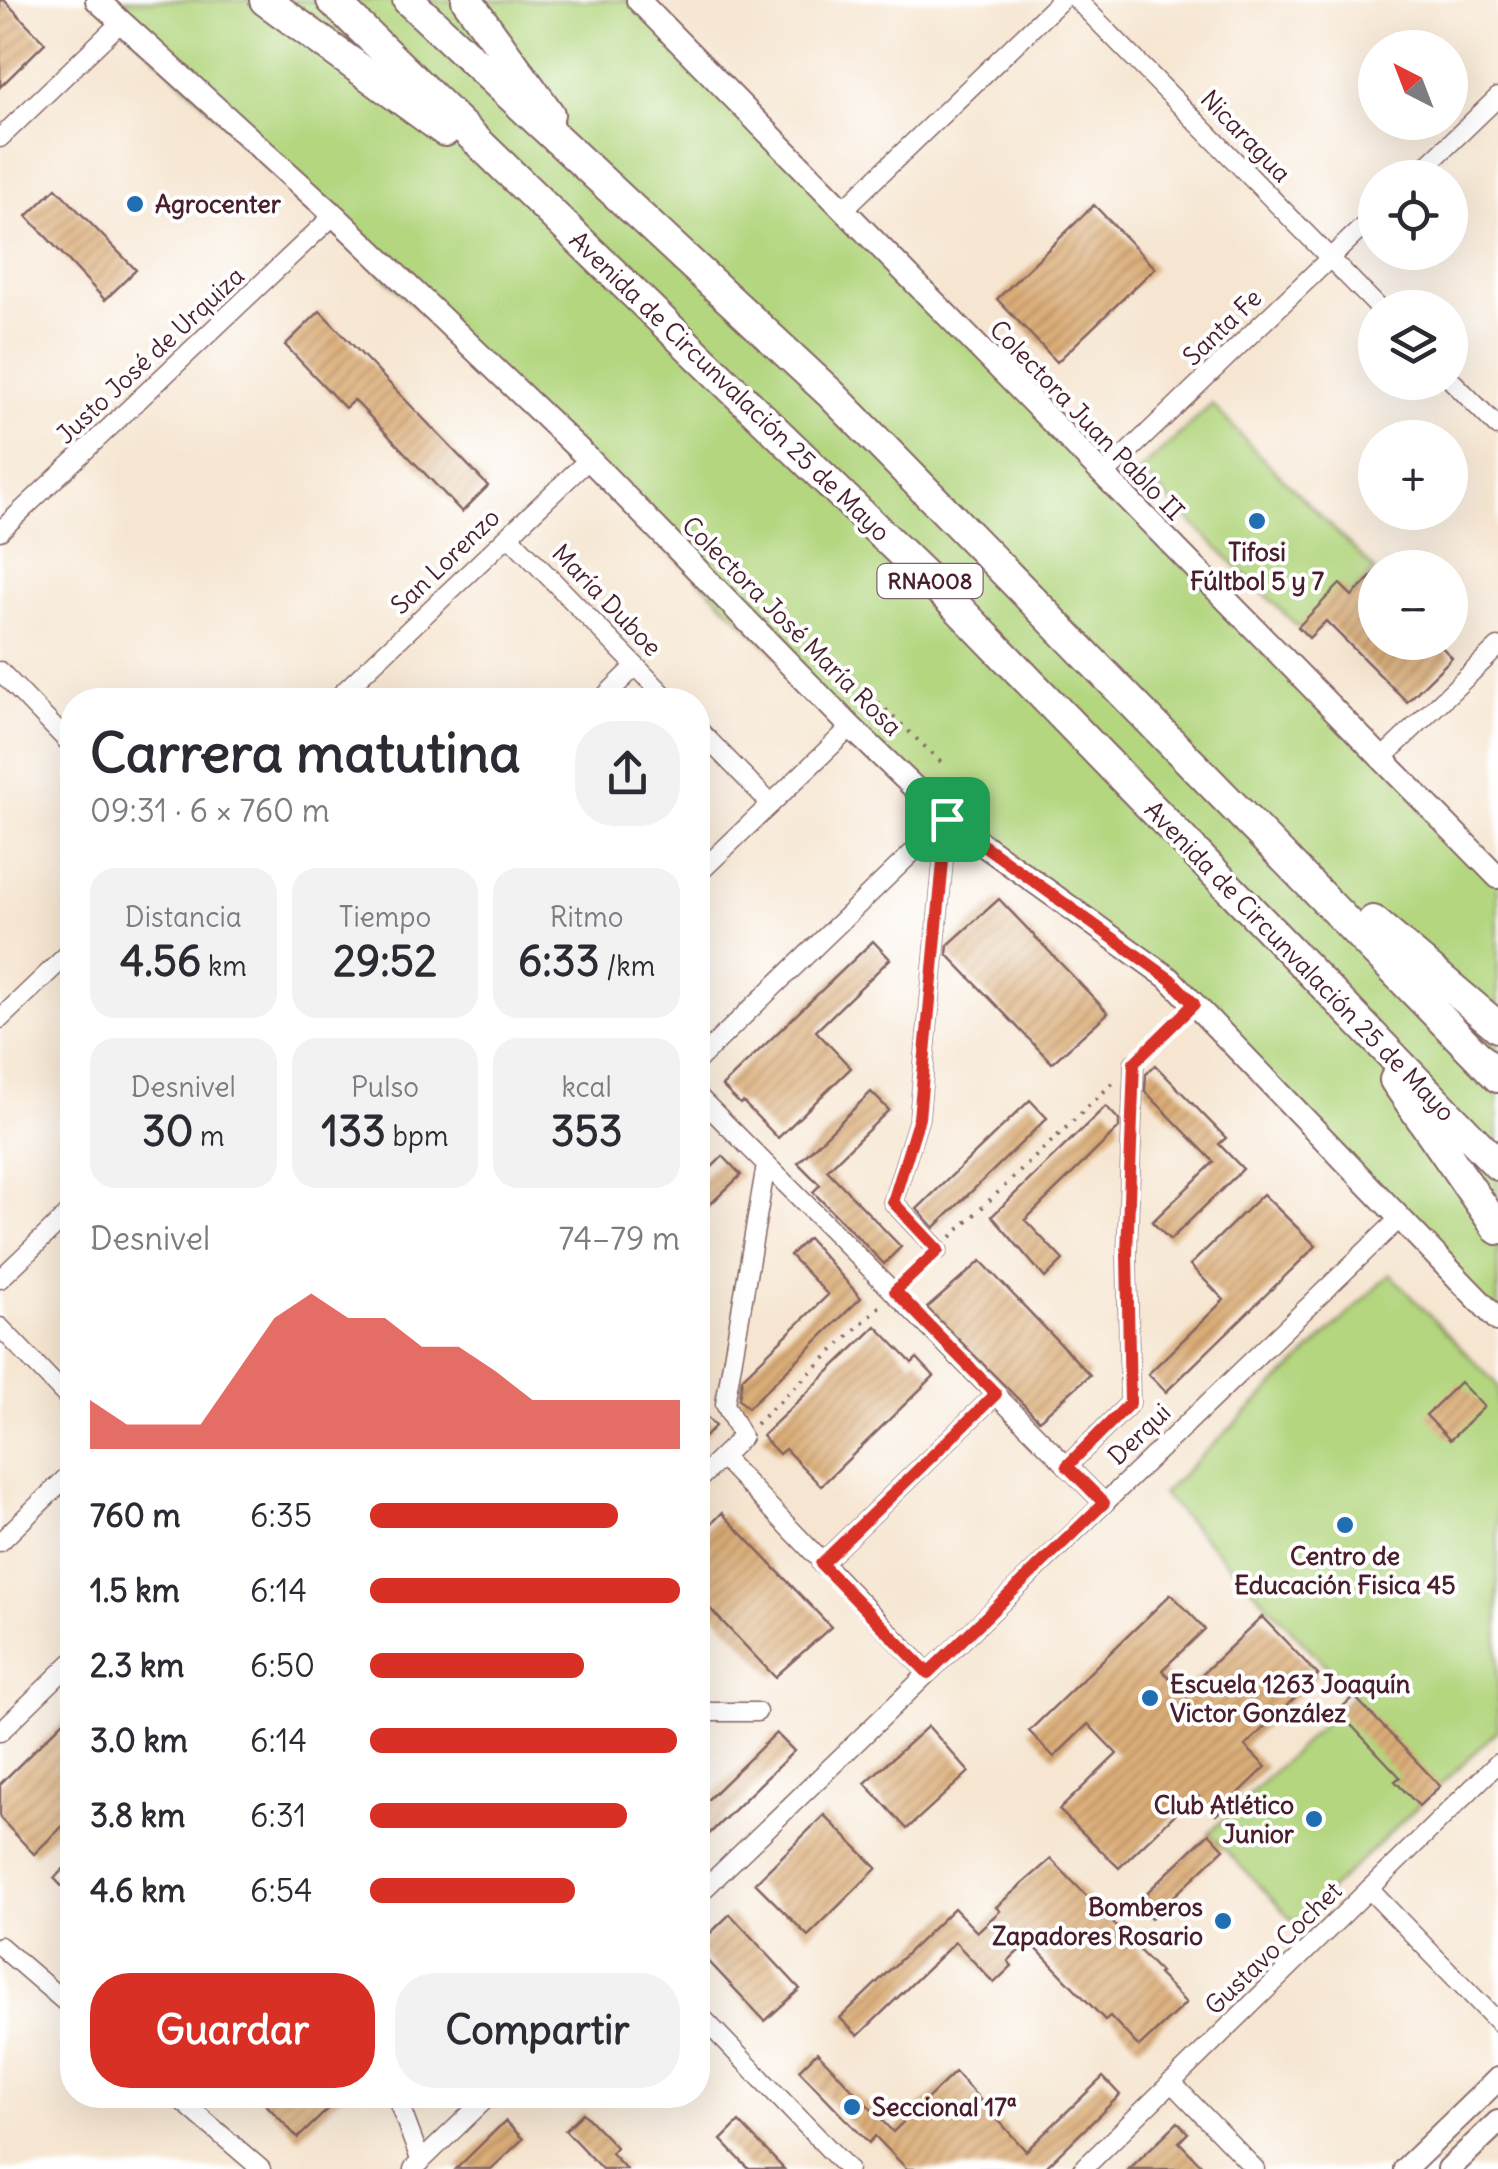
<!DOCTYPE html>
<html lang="es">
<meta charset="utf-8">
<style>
:root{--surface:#fff;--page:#f2f2f3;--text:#2b2b33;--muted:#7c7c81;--accent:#d93025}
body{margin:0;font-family:Delius,sans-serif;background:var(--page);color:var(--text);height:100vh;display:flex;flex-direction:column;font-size:38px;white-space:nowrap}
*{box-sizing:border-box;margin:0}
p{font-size:32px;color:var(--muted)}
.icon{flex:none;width:55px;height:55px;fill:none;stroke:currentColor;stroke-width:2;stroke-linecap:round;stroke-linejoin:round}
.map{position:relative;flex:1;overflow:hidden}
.details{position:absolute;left:60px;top:688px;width:650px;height:1420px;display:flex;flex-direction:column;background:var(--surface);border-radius:40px;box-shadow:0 10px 40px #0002}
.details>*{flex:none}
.needle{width:65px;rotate:318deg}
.tools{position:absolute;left:1358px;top:30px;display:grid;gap:20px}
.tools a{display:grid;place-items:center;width:110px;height:110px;border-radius:50%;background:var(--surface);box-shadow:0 10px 40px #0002;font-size:50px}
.pin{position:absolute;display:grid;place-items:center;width:85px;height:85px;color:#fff;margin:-42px;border-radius:20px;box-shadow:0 5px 15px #0006}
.round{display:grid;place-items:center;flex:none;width:105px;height:105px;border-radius:40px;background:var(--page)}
.overview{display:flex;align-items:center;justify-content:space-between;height:170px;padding:0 30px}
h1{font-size:55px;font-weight:700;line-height:75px}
.figures{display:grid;grid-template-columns:repeat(3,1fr);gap:15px;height:170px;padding:10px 30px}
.figures div{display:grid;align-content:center;border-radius:25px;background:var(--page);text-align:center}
.figures b{font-size:42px;font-weight:700}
.figures small{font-size:28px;font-weight:400}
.figures p{font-size:28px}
.chart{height:280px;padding:20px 30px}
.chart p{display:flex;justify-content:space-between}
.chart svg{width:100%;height:180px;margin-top:10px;fill:var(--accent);opacity:.7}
.action{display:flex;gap:20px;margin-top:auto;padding:20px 30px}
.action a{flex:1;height:115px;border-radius:40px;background:var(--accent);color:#fff;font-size:40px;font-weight:700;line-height:115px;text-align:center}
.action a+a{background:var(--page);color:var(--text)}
ul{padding:0 30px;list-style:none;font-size:32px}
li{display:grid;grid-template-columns:160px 120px 1fr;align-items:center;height:75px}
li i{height:25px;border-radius:12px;background:var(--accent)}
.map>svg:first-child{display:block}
</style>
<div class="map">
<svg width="1498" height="2169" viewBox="0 0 1498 2169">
<defs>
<pattern id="building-hatch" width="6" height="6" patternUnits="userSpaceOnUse" patternTransform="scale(2.5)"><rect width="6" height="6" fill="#dcae78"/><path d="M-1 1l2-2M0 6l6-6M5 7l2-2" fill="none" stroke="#b48d63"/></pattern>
</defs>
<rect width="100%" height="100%" fill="#fff"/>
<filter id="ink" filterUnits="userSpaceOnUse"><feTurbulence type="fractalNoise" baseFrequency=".01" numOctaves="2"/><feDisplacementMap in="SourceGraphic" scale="20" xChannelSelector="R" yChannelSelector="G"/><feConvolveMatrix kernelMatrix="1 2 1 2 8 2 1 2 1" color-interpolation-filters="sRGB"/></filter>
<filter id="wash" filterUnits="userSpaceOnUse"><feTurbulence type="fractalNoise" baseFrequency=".0048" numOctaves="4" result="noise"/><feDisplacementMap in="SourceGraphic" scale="40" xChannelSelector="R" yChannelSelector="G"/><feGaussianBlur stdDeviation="2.25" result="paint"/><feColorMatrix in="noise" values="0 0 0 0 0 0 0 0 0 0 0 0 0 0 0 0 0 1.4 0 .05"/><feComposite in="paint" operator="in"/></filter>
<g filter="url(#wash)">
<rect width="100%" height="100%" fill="#f6e6d1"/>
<g fill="#b3d67f" stroke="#7e7a55" stroke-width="2.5">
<polygon points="97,0 638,0 1498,877 1498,1320 1170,979 947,819"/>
<polygon points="1212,404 1259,455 1375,570 1309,638 1140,471"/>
<polygon points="1390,1274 1498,1386 1498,1730 1295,1923 1209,1833 1354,1695 1162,1494"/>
</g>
<g id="blocks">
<g fill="url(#building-hatch)">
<polygon points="0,0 4,0 45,43 0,87"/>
<polygon points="56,188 136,270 105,300 27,216"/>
<polygon points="1094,205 1155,268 1057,362 997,299"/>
<polygon points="320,311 488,486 462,512 354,400 345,408 285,345"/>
<polygon points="1375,573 1375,642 1437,642 1452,658 1407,702 1326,621 1309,638 1298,627 1340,584 1352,596"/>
<polygon points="999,899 1108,1013 1052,1063 947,954 948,945"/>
<polygon points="873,941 890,959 816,1031 851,1068 778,1138 743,1102 740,1104 722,1086"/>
<polygon points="1155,1065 1226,1138 1219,1144 1243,1169 1170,1240 1152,1222 1214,1162 1145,1091 1146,1074"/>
<polygon points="871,1092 889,1110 827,1170 901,1247 884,1264 813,1192 820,1185 798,1163"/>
<polygon points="1030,1100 1047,1118 934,1228 917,1209"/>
<polygon points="1106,1106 1119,1120 1119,1128 1025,1220 1063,1260 1045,1278 992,1216"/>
<polygon points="723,1156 741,1175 698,1216 698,1181"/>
<polygon points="1263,1194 1316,1246 1166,1392 1148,1374 1224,1300 1190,1265"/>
<polygon points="808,1238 861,1298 748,1408 739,1399 742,1378 828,1295 790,1255"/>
<polygon points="981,1261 1090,1375 1039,1420 927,1308"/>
<polygon points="876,1326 912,1363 917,1358 934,1376 821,1486 785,1449 779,1454 762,1436"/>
<polygon points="1460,1382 1484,1407 1450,1440 1426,1415"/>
<polygon points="698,1408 715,1426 698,1444"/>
<polygon points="722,1513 831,1627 775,1677 698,1596 698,1537"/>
<polygon points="1171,1594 1205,1629 1162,1670 1183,1692 1262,1617 1318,1675 1245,1746 1266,1767 1216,1815 1196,1794 1119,1868 1059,1810 1117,1754 1088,1724 1054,1757 1029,1731"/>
<polygon points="1354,1696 1440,1786 1419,1806 1395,1781 1400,1777 1338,1711"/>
<polygon points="72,1713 72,1817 34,1854 0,1818 0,1784"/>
<polygon points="928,1726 969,1772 907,1829 865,1783"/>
<polygon points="776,1733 794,1751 698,1845 698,1809"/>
<polygon points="824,1815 877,1868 808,1936 755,1883"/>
<polygon points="1209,1833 1224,1849 1151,1918 1137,1902"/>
<polygon points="1051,1859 1160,1972 1158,1974 1186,2003 1139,2047 1110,2016 1105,2020 1029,1941 1008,1961 1012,1966 994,1983 955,1942 858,2036 840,2018 954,1908 977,1932 1000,1911 996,1907"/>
<polygon points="72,1861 72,1897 54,1878"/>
<polygon points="730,1914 800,1989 765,2021 698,1950 698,1945"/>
<polygon points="817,2052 893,2132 955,2072 1026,2151 1103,2077 1120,2095 1044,2169 907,2169 875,2136 869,2143 799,2070"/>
<polygon points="257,2095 343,2095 298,2138"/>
<polygon points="583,2113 616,2147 611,2153 626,2169 602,2169 565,2130"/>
<polygon points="505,2121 523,2139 491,2169 456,2169"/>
<polygon points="739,2122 784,2169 749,2169 721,2140"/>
<polygon points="1178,2122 1188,2133 1179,2142 1205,2169 1129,2169"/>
</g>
</g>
</g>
<g filter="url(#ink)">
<use href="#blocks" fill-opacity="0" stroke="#866565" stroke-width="2.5"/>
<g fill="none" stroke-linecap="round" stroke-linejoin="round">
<defs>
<g id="street">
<polyline points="1077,0 1379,308"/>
<polyline points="0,138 122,21"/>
<polyline points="1414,178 1498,97"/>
<polyline points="843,210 1061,0"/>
<polyline points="1450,379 1498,427"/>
<polyline points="1104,475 1375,215"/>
<polyline points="0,531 334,215"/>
<polyline points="509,536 669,700"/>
<polyline points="0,671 72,746"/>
<polyline points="335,700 589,459"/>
<polyline points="601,700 636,666"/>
<polyline points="698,729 771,804"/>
<polyline points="1380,760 1498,647"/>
<polyline points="698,874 851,727"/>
<polyline points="0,1019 72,950"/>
<polyline points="698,1060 947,819"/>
<polyline points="698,1096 1104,1503"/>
<polyline points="938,1250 893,1202 919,1118 947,819"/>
<polyline points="0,1279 72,1210"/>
<polyline points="0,1327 72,1402"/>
<polyline points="722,1457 928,1673"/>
<polyline points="1067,1466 1130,1403 1127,1255 1134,1063"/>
<polyline points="698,1480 742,1437 725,1404 766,1165"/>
<polyline points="0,1542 72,1472"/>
<polyline points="821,1564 996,1394"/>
<polyline points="698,1712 757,1712"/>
<polyline points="0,1732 72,1662"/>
<polyline points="1369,1889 1498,2022"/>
<polyline points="698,1895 1400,1218"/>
<polyline points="0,1946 72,2008"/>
<polyline points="698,2013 848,2169"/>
<polyline points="1171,2082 1255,2169"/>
<polyline points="175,2095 261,2169"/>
<polyline points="396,2095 421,2162"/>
<polyline points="413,2169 490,2095"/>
<polyline points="1083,2169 1498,1763"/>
</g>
<g id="secondary">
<polyline points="97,0 334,215 589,459 851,727 947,819 1170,979 1498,1320"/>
<polyline points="638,0 1498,877"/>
<polyline points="1405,2169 1498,2079"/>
<polyline points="1449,2169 1498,2122"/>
</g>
<g id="highway">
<polyline points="265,0 445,131"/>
<polyline points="332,0 959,609 1498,1165"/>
<polyline points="408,0 831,394 1498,1077"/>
<polyline points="467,0 549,114"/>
<polyline points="1373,921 1498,1027"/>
<polyline points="1395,1080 1498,1229"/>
</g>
</defs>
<use href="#street" stroke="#866565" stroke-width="21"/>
<use href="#secondary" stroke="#866565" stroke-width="26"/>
<use href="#highway" stroke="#866565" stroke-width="34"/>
<g stroke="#866565" stroke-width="4" stroke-dasharray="2.5 8" stroke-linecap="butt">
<polyline points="840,666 944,765"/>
<polyline points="1147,1051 1179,1019"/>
<polyline points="951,1237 1115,1081"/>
<polyline points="908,1279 927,1261"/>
<polyline points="756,1424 880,1306"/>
</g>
<use href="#street" stroke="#fff" stroke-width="18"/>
<use href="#secondary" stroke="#fff" stroke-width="22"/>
<use href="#highway" stroke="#fff" stroke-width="30"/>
</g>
</g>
<g fill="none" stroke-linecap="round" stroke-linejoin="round" filter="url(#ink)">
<defs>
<polygon id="route" points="947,819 1170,979 1194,1004 1134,1063 1127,1255 1130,1403 1067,1466 1104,1503 928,1673 821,1564 996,1394 895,1291 938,1250 893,1202 919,1118"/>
</defs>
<use href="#route" stroke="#fff" stroke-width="20"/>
<use href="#route" stroke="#d93025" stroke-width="12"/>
</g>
<g fill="#1f6fb2" stroke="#fff" stroke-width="4">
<circle cx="135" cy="204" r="10"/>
<circle cx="1257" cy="521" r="10"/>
<circle cx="1345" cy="1525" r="10"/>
<circle cx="1150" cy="1698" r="10"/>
<circle cx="1314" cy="1819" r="10"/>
<circle cx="1223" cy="1921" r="10"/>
<circle cx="852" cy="2107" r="10"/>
</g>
<g text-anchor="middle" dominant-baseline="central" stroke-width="8" stroke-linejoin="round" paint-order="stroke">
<rect fill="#fff" stroke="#80626b" stroke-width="2.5" x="877.5" y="564" width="105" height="34" rx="8"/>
<g font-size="22" font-weight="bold" fill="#4a1f2b">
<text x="930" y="581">RNA008</text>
</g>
<g font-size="25" fill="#4a1f2b" stroke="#fff">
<text transform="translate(1246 136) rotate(46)">Nicaragua</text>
<text transform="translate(1222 327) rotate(-44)">Santa Fe</text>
<text transform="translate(150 355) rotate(-43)">Justo José de Urquiza</text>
<text transform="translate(730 386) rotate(44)">Avenida de Circunvalación 25 de Mayo</text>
<text transform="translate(1087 420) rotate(46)">Colectora Juan Pablo II</text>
<text transform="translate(445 561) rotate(-44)">San Lorenzo</text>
<text transform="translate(607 600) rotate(46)">María Duboe</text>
<text transform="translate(792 626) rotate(45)">Colectora José María Rosa</text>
<text transform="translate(1300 961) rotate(46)">Avenida de Circunvalación 25 de Mayo</text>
<text transform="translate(1139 1434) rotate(-44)">Derqui</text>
<text transform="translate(1273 1948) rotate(-44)">Gustavo Cochet</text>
</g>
<g font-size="25" font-weight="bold" fill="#4a1f2b" stroke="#fff" text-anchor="start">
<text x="155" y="204">Agrocenter</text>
<text x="1257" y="552" text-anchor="middle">Tifosi<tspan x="1257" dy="29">Fúltbol 5 y 7</tspan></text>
<text x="1345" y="1556" text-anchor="middle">Centro de<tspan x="1345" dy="29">Educación Fisica 45</tspan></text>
<text x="1170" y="1684">Escuela 1263 Joaquín<tspan x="1170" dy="29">Victor González</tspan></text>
<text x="1294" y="1805" text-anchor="end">Club Atlético<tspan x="1294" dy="29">Junior</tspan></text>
<text x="1203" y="1907" text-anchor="end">Bomberos<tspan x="1203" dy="29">Zapadores Rosario</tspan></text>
<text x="872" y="2107">Seccional 17ª</text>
</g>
</g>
</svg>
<div class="tools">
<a><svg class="needle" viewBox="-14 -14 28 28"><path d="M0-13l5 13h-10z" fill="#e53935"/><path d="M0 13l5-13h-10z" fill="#7c7c81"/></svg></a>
<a><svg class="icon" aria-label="locate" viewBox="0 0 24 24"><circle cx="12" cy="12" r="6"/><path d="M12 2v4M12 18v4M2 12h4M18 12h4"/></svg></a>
<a><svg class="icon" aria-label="layers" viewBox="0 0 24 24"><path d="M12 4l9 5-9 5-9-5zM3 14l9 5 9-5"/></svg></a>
<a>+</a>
<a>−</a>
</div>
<div class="pin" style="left:947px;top:819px;background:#1e9e55"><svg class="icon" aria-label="arrive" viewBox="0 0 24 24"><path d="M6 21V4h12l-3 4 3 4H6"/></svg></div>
<section class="details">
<div class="overview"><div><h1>Carrera matutina</h1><p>09:31 · 6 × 760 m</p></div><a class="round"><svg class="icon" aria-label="share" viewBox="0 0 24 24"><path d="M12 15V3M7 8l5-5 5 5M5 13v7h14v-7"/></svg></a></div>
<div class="figures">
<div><p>Distancia</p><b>4.56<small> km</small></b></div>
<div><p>Tiempo</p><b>29:52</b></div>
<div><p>Ritmo</p><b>6:33<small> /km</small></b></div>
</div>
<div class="figures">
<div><p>Desnivel</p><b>30<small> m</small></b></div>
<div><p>Pulso</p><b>133<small> bpm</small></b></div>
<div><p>kcal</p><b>353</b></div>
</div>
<div class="chart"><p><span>Desnivel</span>74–79 m</p>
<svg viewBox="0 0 160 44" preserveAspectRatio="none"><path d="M0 44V32L10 38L20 38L30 38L40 25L50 12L60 6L70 12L80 12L90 19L100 19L110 25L120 32L130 32L140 32L150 32L160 32V44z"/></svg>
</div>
<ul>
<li><b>760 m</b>6:35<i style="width:80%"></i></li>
<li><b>1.5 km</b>6:14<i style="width:100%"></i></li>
<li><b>2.3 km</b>6:50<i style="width:69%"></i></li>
<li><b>3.0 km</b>6:14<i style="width:99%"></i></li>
<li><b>3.8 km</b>6:31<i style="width:83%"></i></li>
<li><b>4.6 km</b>6:54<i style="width:66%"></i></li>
</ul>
<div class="action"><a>Guardar</a><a>Compartir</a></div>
</section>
</div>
